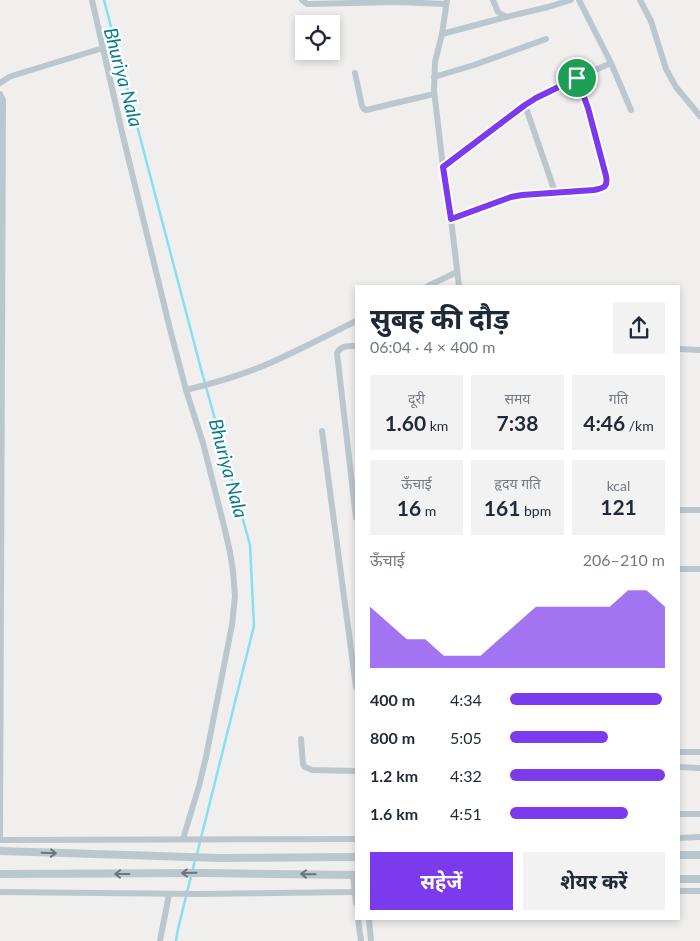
<!DOCTYPE html>
<html lang="hi">
<meta charset="utf-8">
<style>
:root{--surface:#fff;--page:#f2f2f3;--text:#1f2937;--muted:#747a83;--accent:#7c3aed}
body{margin:0;font-family:Lato,"Noto Sans Devanagari",sans-serif;background:var(--page);color:var(--text);height:100vh;display:flex;flex-direction:column;font-size:19px;white-space:nowrap}
*{box-sizing:border-box;margin:0}
p{font-size:16px;color:var(--muted)}
.icon{flex:none;width:28px;height:28px;fill:none;stroke:currentColor;stroke-width:2;stroke-linecap:round;stroke-linejoin:round}
.map{position:relative;flex:1;overflow:hidden}
.side{position:absolute;left:355px;top:285px;width:325px;height:635px;display:flex;flex-direction:column;background:var(--surface);border-radius:0px;box-shadow:0 2px 8px #0003}
.side>*{flex:none}
.tools{position:absolute;left:295px;top:15px;display:grid;gap:10px}
.tools a{display:grid;place-items:center;width:45px;height:45px;border-radius:0px;background:var(--surface);box-shadow:0 2px 8px #0003;font-size:25px}
.pin{position:absolute;display:grid;place-items:center;width:42px;height:42px;color:#fff;margin:-21px;border:2px solid #fff;border-radius:50%;box-shadow:0 1px 5px #0007}
.round{display:grid;place-items:center;flex:none;width:52px;height:52px;border-radius:0px;background:var(--page)}
.head{display:flex;align-items:center;justify-content:space-between;height:85px;padding:0 15px}
h1{font-size:28px;font-weight:700;line-height:38px}
.metrics{display:grid;grid-template-columns:repeat(3,1fr);gap:8px;height:85px;padding:5px 15px}
.metrics div{display:grid;align-content:center;border-radius:0px;background:var(--page);text-align:center}
.metrics b{font-size:21px;font-weight:700}
.metrics small{font-size:14px;font-weight:400}
.metrics p{font-size:14px}
.chart{height:140px;padding:10px 15px}
.chart p{display:flex;justify-content:space-between}
.chart svg{width:100%;height:90px;margin-top:5px;fill:var(--accent);opacity:.7}
.button{display:flex;gap:10px;margin-top:auto;padding:10px 15px}
.button a{flex:1;height:58px;border-radius:0px;background:var(--accent);color:#fff;font-size:20px;font-weight:700;line-height:58px;text-align:center}
.button a+a{background:var(--page);color:var(--text)}
ul{padding:0 15px;list-style:none;font-size:16px}
li{display:grid;grid-template-columns:80px 60px 1fr;align-items:center;height:38px}
li i{height:12px;border-radius:6px;background:var(--accent)}
.map>svg:first-child{display:block}
</style>
<div class="map">
<svg width="700" height="941" viewBox="0 0 700 941">
<rect width="100%" height="100%" fill="#f1eeee"/>
<g fill="none" stroke-linecap="round" stroke-linejoin="round">
<g stroke="#84e1f1" stroke-width="2.5">
<polyline points="104,0 201,369 250,545 254,626 197,854"/>
<polyline points="176,941 178,929 195,860"/>
</g>
<g stroke="#bbc7ce" stroke-width="6">
<polyline points="92,0 122,132 171,333 186,390 203,443 224,526 230,552 233,571 235,596 232,625 206,757 199,786 183,839"/>
<polyline points="302,0 307,4 398,2 446,4"/>
<polyline points="447,0 442,34 435,62 434,90 443,167 451,219 459,286"/>
<polyline points="493,0 498,12 506,17 548,7 571,0"/>
<polyline points="579,0 611,63 631,110"/>
<polyline points="640,0 651,21 666,69 676,87 700,116"/>
<polyline points="442,34 506,17"/>
<polyline points="355,73 362,106 364,109 366,110 434,94"/>
<polyline points="434,77 474,65 546,39"/>
<polyline points="0,83 9,77 18,74 103,48"/>
<polyline points="0,94 3,100 0,840"/>
<polyline points="525,105 555,192"/>
<polyline points="443,167 536,98 577,78 611,63"/>
<path d="M451,219L511,197L521,195L594,190C604,188 608,187 606,176L588,108L577,78"/>
<polyline points="428,286 457,272"/>
<path d="M356,346C348,346 341,345 337,353L356,518"/>
<polyline points="679,349 700,350"/>
<path d="M186,390C215,383 243,375 270,363C299,350 328,335 356,321"/>
<polyline points="322,431 356,687"/>
<polyline points="679,510 700,510"/>
<polyline points="679,569 700,569"/>
<polyline points="301,739 303,764 305,767 312,770 356,771"/>
<polyline points="679,752 700,752"/>
<polyline points="679,767 700,768"/>
<polyline points="679,814 700,814"/>
<polyline points="679,838 700,837"/>
<polyline points="0,840 356,839"/>
<polyline points="353,875 356,903"/>
<polyline points="679,891 700,891"/>
<polyline points="0,892 199,894 356,892"/>
<polyline points="358,919 361,941"/>
<polyline points="369,919 371,941"/>
<polyline points="160,941 169,894"/>
</g>
<g stroke="#bbc7ce" stroke-width="8">
<polyline points="0,851 221,858 356,857"/>
<polyline points="679,855 700,855"/>
<polyline points="0,874 207,873 356,875"/>
<polyline points="679,879 700,879"/>
</g>
</g>
<defs><path id="oneway-shaft" d="M-6 0H5M1.5-3L5.5 0L1.5 3" fill="none" stroke-width="1.6" stroke-linecap="round" stroke-linejoin="round" transform="scale(1.25)"/></defs>
<g stroke="#68767f">
<use href="#oneway-shaft" transform="translate(49 853) rotate(2)"/>
<use href="#oneway-shaft" transform="translate(189 873) rotate(179)"/>
<use href="#oneway-shaft" transform="translate(122 874) rotate(180)"/>
<use href="#oneway-shaft" transform="translate(308 874) rotate(-179)"/>
</g>
<g fill="none" stroke-linecap="round" stroke-linejoin="round">
<defs>
<path id="route" d="M577,78L588,108L606,176C608,187 604,188 594,190L522,195L511,197L451,219L443,167L525,105L536,98Z"/>
</defs>
<use href="#route" stroke="#fff" stroke-width="10"/>
<use href="#route" stroke="#7c3aed" stroke-width="6"/>
</g>
<g text-anchor="middle" dominant-baseline="central" stroke-width="4.5" stroke-linejoin="round" paint-order="stroke">
<g font-size="19" font-style="italic" fill="#067d92" stroke="#fff">
<text transform="translate(124 77) rotate(75)">Bhuriya Nala</text>
<text transform="translate(229 468) rotate(75)">Bhuriya Nala</text>
</g>
</g>
</svg>
<div class="tools">
<a><svg class="icon" aria-label="locate" viewBox="0 0 24 24"><circle cx="12" cy="12" r="6"/><path d="M12 2v4M12 18v4M2 12h4M18 12h4"/></svg></a>
</div>
<div class="pin" style="left:577px;top:78px;background:#1e9e55"><svg class="icon" aria-label="arrive" viewBox="0 0 24 24"><path d="M6 21V4h12l-3 4 3 4H6"/></svg></div>
<section class="side">
<div class="head"><div><h1>सुबह की दौड़</h1><p>06:04 · 4 × 400 m</p></div><a class="round"><svg class="icon" aria-label="share" viewBox="0 0 24 24"><path d="M12 15V3M7 8l5-5 5 5M5 13v7h14v-7"/></svg></a></div>
<div class="metrics">
<div><p>दूरी</p><b>1.60<small> km</small></b></div>
<div><p>समय</p><b>7:38</b></div>
<div><p>गति</p><b>4:46<small> /km</small></b></div>
</div>
<div class="metrics">
<div><p>ऊँचाई</p><b>16<small> m</small></b></div>
<div><p>हृदय गति</p><b>161<small> bpm</small></b></div>
<div><p>kcal</p><b>121</b></div>
</div>
<div class="chart"><p><span>ऊँचाई</span>206–210 m</p>
<svg viewBox="0 0 160 44" preserveAspectRatio="none"><path d="M0 44V14L10 22L20 30L30 30L40 38L50 38L60 38L70 30L80 22L90 14L100 14L110 14L120 14L130 14L140 6L150 6L160 14V44z"/></svg>
</div>
<ul>
<li><b>400 m</b>4:34<i style="width:98%"></i></li>
<li><b>800 m</b>5:05<i style="width:63%"></i></li>
<li><b>1.2 km</b>4:32<i style="width:100%"></i></li>
<li><b>1.6 km</b>4:51<i style="width:76%"></i></li>
</ul>
<div class="button"><a>सहेजें</a><a>शेयर करें</a></div>
</section>
</div>
